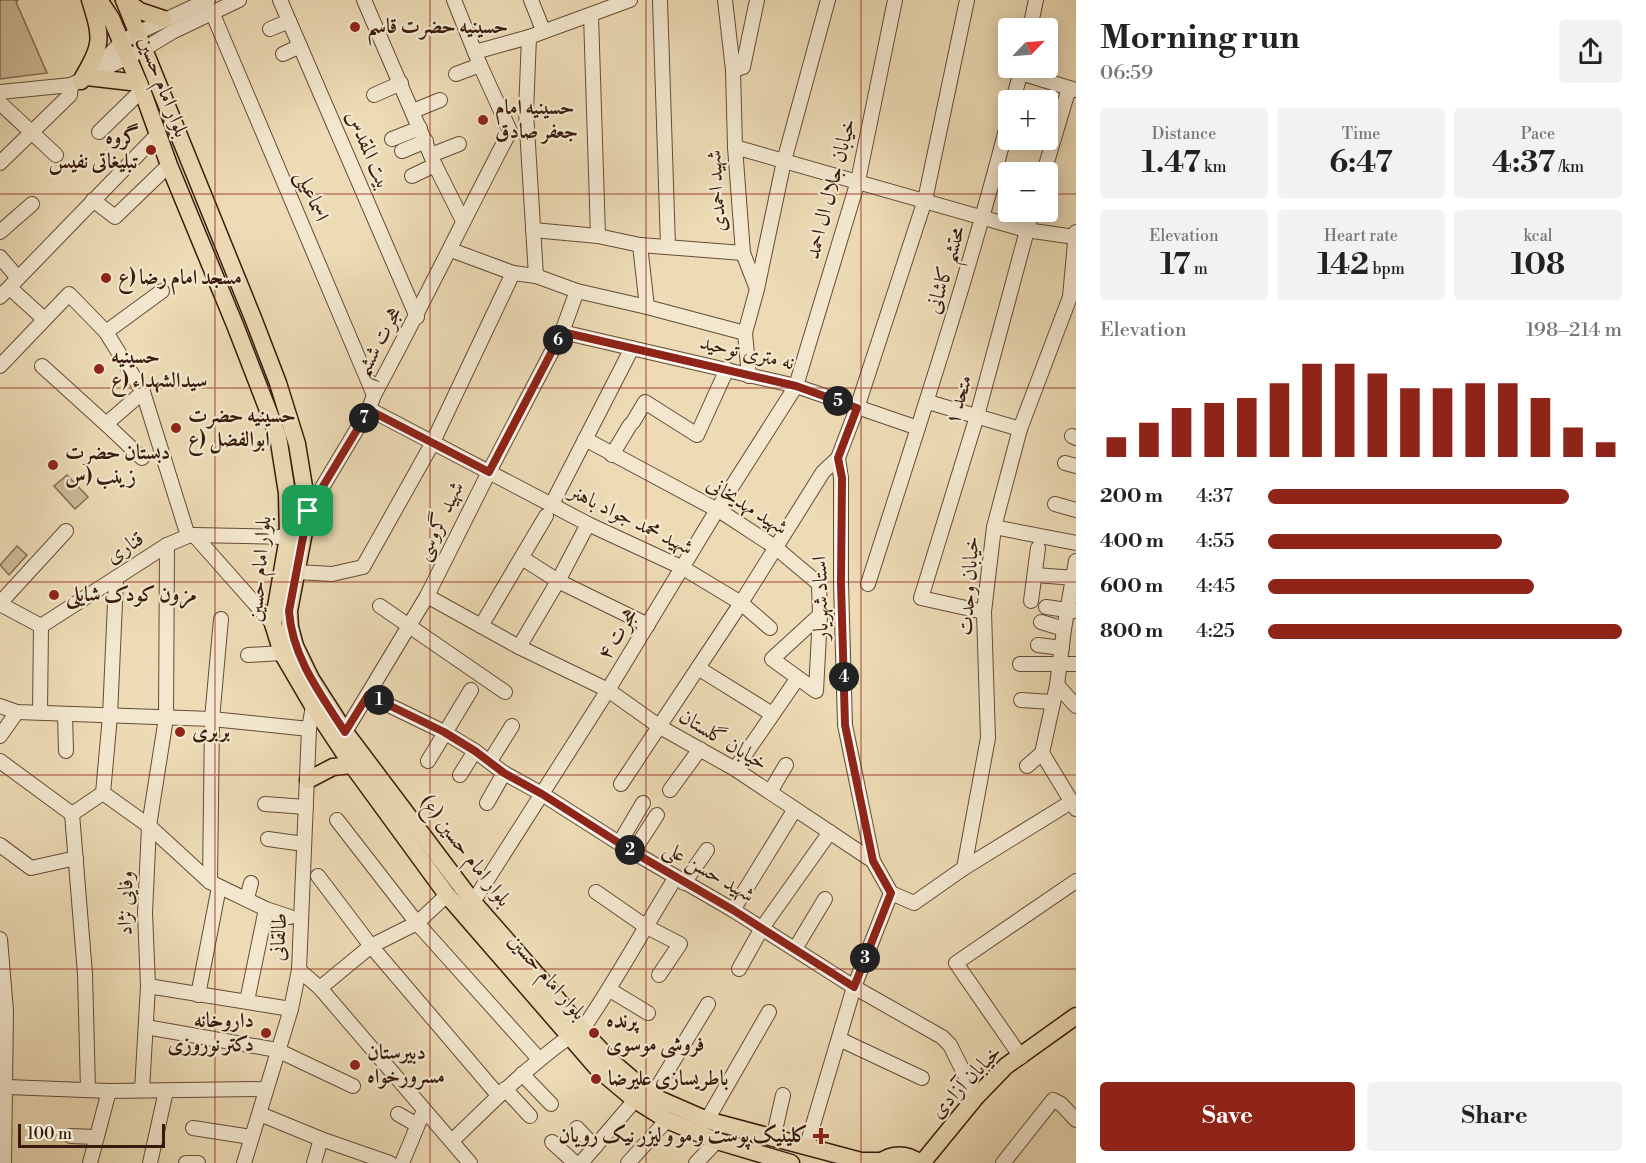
<!DOCTYPE html>
<meta charset="utf-8">
<style>
:root{--surface:#fff;--page:#f2f2f2;--text:#222;--muted:#767676;--accent:#8f2418}
body{margin:0;font-family:"Libre Bodoni",Amiri,serif;background:var(--page);color:var(--text);height:100vh;display:flex;flex-direction:column;font-size:22px;white-space:nowrap}
*{box-sizing:border-box;margin:0}
p{font-size:20px;color:var(--muted)}
.icon{flex:none;width:33px;height:33px;fill:none;stroke:currentColor;stroke-width:2;stroke-linecap:round;stroke-linejoin:round}
.map{position:relative;flex:1;overflow:hidden}
.sheet{display:flex;flex-direction:column;background:var(--surface);width:570px}
.sheet>*{flex:none}
.needle{width:39px;rotate:65deg}
.buttons{position:absolute;left:998px;top:18px;display:grid;gap:12px}
.buttons a{display:grid;place-items:center;width:60px;height:60px;border-radius:6px;background:var(--surface);box-shadow:0 3px 15px #0003;font-size:30px}
.scale{position:absolute;left:18px;bottom:15px;width:147px;box-sizing:border-box;padding-left:6px;border:3px solid #381b0c;border-top:0;font-size:16px;line-height:21px;white-space:nowrap;color:#381b0c;-webkit-text-stroke:4px #f3e8cf;paint-order:stroke}
.pin{position:absolute;display:grid;place-items:center;width:51px;height:51px;color:#fff;margin:-26px;border-radius:12px;box-shadow:0 3px 9px #0006}
.km{position:absolute;width:30px;height:30px;margin:-15px;border-radius:50%;background:#222;color:#fff;font-size:16px;line-height:30px;text-align:center}
.round{display:grid;place-items:center;flex:none;width:63px;height:63px;border-radius:6px;background:var(--page)}
.summary{display:flex;align-items:center;justify-content:space-between;height:102px;padding:0 24px}
h1{font-size:33px;font-weight:800;line-height:45px}
.metrics{display:grid;grid-template-columns:repeat(3,1fr);gap:9px;height:102px;padding:6px 24px}
.metrics div{display:grid;align-content:center;border-radius:6px;background:var(--page);text-align:center}
.metrics b{font-size:30px;font-weight:800}
.metrics small{font-size:16px;font-weight:400}
.metrics p{font-size:16px}
.chart{height:168px;padding:12px 24px}
.chart p{display:flex;justify-content:space-between}
.chart svg{width:100%;height:108px;margin-top:6px;stroke:var(--accent);stroke-width:6}
.action{display:flex;gap:12px;margin-top:auto;padding:12px 24px}
.action a{flex:1;height:69px;border-radius:6px;background:var(--accent);color:#fff;font-size:24px;font-weight:800;line-height:69px;text-align:center}
.action a+a{background:var(--page);color:var(--text)}
ul{padding:0 24px;list-style:none;font-size:20px}
li{display:grid;grid-template-columns:96px 72px 1fr;align-items:center;height:45px}
li i{height:15px;border-radius:8px;background:var(--accent)}
main{display:flex;flex:1;min-height:0}
.map>svg:first-child{display:block}
</style>
<main>
<div class="map">
<svg width="1076" height="1163" viewBox="0 0 1076 1163">
<rect width="100%" height="100%" fill="#ecdbb5"/>
<filter id="stains"><feTurbulence type="fractalNoise" baseFrequency=".00333" numOctaves="4"/><feColorMatrix values="0 0 0 0 .2 0 0 0 0 .09 0 0 0 0 .02 0 0 0 .5 -.17"/></filter>
<radialGradient id="worn" r=".72"><stop offset=".6" stop-color="#630" stop-opacity="0"/><stop offset="1" stop-color="#630" stop-opacity=".3"/></radialGradient>
<g fill="#cdba98" stroke="#826a52" stroke-width="1.5">
<polygon points="0,0 18,0 16,2 47,73 0,79"/>
<polygon points="67,475 88,497 75,509 54,486"/>
<polygon points="17,546 27,555 9,575 0,565"/>
</g>
<g fill="none" stroke-linecap="round" stroke-linejoin="round">
<defs>
<g id="minor">
<polyline points="280,0 417,317"/>
<polyline points="364,0 435,165 463,221"/>
<polyline points="531,0 543,30"/>
<polyline points="660,0 668,246"/>
<polyline points="725,0 733,70 735,147 743,253 757,289 745,333 749,376"/>
<polyline points="212,12 374,395"/>
<polyline points="591,15 598,236"/>
<polyline points="1030,28 1036,0"/>
<polyline points="270,29 289,21"/>
<polyline points="529,37 526,112 536,276"/>
<polyline points="475,52 529,37 630,0"/>
<polyline points="283,54 300,46"/>
<polyline points="94,70 122,42 137,33 208,0"/>
<polyline points="733,70 743,67 757,0"/>
<polyline points="1021,73 1076,90"/>
<polyline points="456,74 480,65"/>
<polyline points="0,92 71,85 144,49 172,32 239,0"/>
<polyline points="374,95 401,83"/>
<polyline points="1013,100 1022,68"/>
<polyline points="0,103 56,155"/>
<polyline points="413,111 440,100"/>
<polyline points="99,132 142,90"/>
<polyline points="392,139 420,128"/>
<polyline points="735,147 1026,230 1075,237"/>
<polyline points="402,151 426,141"/>
<polyline points="431,155 459,144"/>
<polyline points="0,163 70,95 71,85"/>
<polyline points="1044,172 1069,88"/>
<polyline points="412,176 435,165"/>
<polyline points="93,200 115,217 169,165"/>
<polyline points="533,230 598,236 640,245 743,253"/>
<polyline points="0,232 32,204"/>
<polyline points="640,245 647,307"/>
<polyline points="451,250 513,273 536,276 577,291 647,307 745,333"/>
<polyline points="0,257 18,278"/>
<polyline points="10,288 43,318"/>
<polyline points="757,289 784,161 828,0"/>
<polyline points="0,297 158,134"/>
<polyline points="106,332 162,291"/>
<polyline points="562,332 796,386 918,428"/>
<polyline points="0,366 69,294 106,332 143,392 188,536"/>
<polyline points="42,366 106,424 143,392"/>
<polyline points="928,402 1020,429"/>
<polyline points="369,409 588,524 683,568 741,603 770,628"/>
<polyline points="633,422 645,402 697,435 727,369"/>
<polyline points="106,424 142,458"/>
<polyline points="1072,436 1076,438"/>
<polyline points="585,439 723,513 775,547 819,584 820,615 816,691 772,659 820,615"/>
<polyline points="612,455 630,425"/>
<polyline points="1065,463 1076,466"/>
<polyline points="552,504 632,348"/>
<polyline points="1055,504 1076,510"/>
<path d="M308,511L369,409L374,395C421,308 464,219 510,131L480,65L454,0"/>
<polyline points="994,527 1076,543"/>
<polyline points="194,535 273,624"/>
<polyline points="522,558 558,581 648,625"/>
<polyline points="1076,561 1064,629 1057,685 1042,753 1076,809"/>
<polyline points="297,572 332,574 363,567 432,444 513,273"/>
<polyline points="1035,575 1076,578"/>
<path d="M868,584C917,430 968,278 1008,122"/>
<polyline points="427,596 519,647 608,690 660,727 735,769 873,861 891,893 854,987 807,1145"/>
<polyline points="1031,601 1038,548"/>
<polyline points="0,603 66,531"/>
<polyline points="0,604 41,626 167,545 188,536 194,535 288,537"/>
<polyline points="380,606 505,692"/>
<polyline points="1046,607 1074,611"/>
<polyline points="984,612 921,598 977,416 1032,212"/>
<polyline points="1041,622 1064,629"/>
<polyline points="481,626 546,516"/>
<polyline points="1038,645 1062,648"/>
<polyline points="519,647 558,581 588,524"/>
<polyline points="248,655 282,653"/>
<polyline points="1020,664 1076,664"/>
<polyline points="698,668 772,714"/>
<polyline points="1057,685 1076,706"/>
<polyline points="368,695 444,732 475,751 504,773 542,794 633,852 733,910 854,987 942,1037 950,1045 976,1097"/>
<polyline points="1021,700 1052,702"/>
<polyline points="0,706 17,712 212,719 309,729"/>
<polyline points="40,712 41,626"/>
<polyline points="65,714 66,751"/>
<polyline points="345,732 427,596 489,472 562,332 577,291"/>
<polyline points="0,736 17,712"/>
<polyline points="0,761 72,814"/>
<polyline points="428,761 471,690"/>
<polyline points="490,761 512,726"/>
<polyline points="1027,766 1042,753"/>
<polyline points="735,769 797,679"/>
<polyline points="460,775 475,751"/>
<polyline points="621,784 741,603 823,472 838,458"/>
<polyline points="670,790 700,749"/>
<polyline points="770,792 786,765"/>
<polyline points="103,793 149,826 210,882 266,909 290,917"/>
<polyline points="487,803 504,773"/>
<polyline points="265,804 306,807"/>
<polyline points="72,814 85,974 88,1089"/>
<polyline points="72,814 103,793 110,716 116,580"/>
<polyline points="337,820 417,923 539,1059"/>
<polyline points="268,839 304,844"/>
<polyline points="620,842 643,803"/>
<polyline points="0,845 31,868 76,858"/>
<polyline points="633,852 657,815"/>
<polyline points="873,861 845,725 841,583 841,478 838,458 857,408 925,200 967,0"/>
<polyline points="964,868 1071,802"/>
<polyline points="318,876 371,946 498,1095"/>
<polyline points="210,882 212,719 221,619"/>
<polyline points="684,883 707,850"/>
<polyline points="596,892 645,926 680,944 659,975"/>
<polyline points="891,893 914,903 964,868 988,738 984,612 994,527 1020,429 1070,297 1076,232"/>
<polyline points="247,898 251,883"/>
<polyline points="473,902 608,690 717,510 796,386 858,181 895,0"/>
<polyline points="733,910 795,809"/>
<polyline points="0,939 6,1011 4,1163"/>
<polyline points="795,949 825,899"/>
<polyline points="739,969 762,928 830,832"/>
<polyline points="299,970 320,988 470,1163"/>
<polyline points="148,986 291,1009"/>
<polyline points="320,988 371,946 417,923 447,895"/>
<polyline points="610,990 648,1013"/>
<polyline points="198,995 219,887"/>
<polyline points="247,1001 266,909"/>
<polyline points="146,1027 277,1050 353,1086"/>
<path d="M582,1030C616,981 644,928 676,877"/>
<polyline points="839,1039 922,1078"/>
<polyline points="1021,1057 956,963 1076,881"/>
<polyline points="522,1074 551,1104"/>
<polyline points="7,1087 109,1091 265,1089"/>
<polyline points="505,1089 530,1116"/>
<polyline points="142,1090 148,986 145,913 149,826 166,718 167,545"/>
<polyline points="652,1096 708,1004"/>
<polyline points="260,1114 321,1139 390,1163"/>
<polyline points="398,1114 417,1125"/>
<polyline points="707,1120 769,1012"/>
<polyline points="193,1128 251,1137"/>
<polyline points="577,1128 595,1147"/>
<polyline points="71,1136 96,1137"/>
<polyline points="773,1139 783,1095"/>
<path d="M452,1141C490,1104 526,1068 569,1037"/>
<polyline points="552,1142 575,1163"/>
<polyline points="90,1163 109,1091"/>
<polyline points="150,1163 166,1091"/>
<polyline points="186,1163 198,1163"/>
<polyline points="244,1163 291,1009 299,970 309,729 313,706"/>
<polyline points="314,1163 321,1139"/>
<polyline points="402,1163 424,1110"/>
<polyline points="581,1163 635,1100"/>
<polyline points="628,1163 667,1120"/>
<polyline points="696,1163 717,1141"/>
<polyline points="1003,1163 1053,1100 1061,1104 1076,1120"/>
</g>
<g id="major">
<polyline points="99,0 111,18 142,90 169,165 235,325 278,436 287,493 288,537 273,624 282,653 313,706 352,765 447,895 598,1069 635,1100 667,1120 717,1141 791,1163"/>
<polyline points="124,0 253,318 278,383 297,444 308,511 289,611 290,627 295,646 311,679 345,732 473,902 544,983 582,1030 611,1061 652,1096 707,1120 861,1161 881,1161"/>
<polyline points="124,0 140,11 164,19"/>
<polyline points="87,77 139,83"/>
<path d="M81,81C102,44 103,41 90,0"/>
<polyline points="308,780 333,767 352,765"/>
<path d="M879,1163C892,1153 906,1153 920,1163"/>
<polyline points="922,1163 976,1097 1006,1066 1076,1016"/>
</g>
</defs>
<use href="#minor" stroke="#654b36" stroke-width="16"/>
<use href="#major" stroke="#381b0c" stroke-width="19"/>
<use href="#minor" stroke="#f3e8cf" stroke-width="14"/>
<use href="#major" stroke="#ecdbb5" stroke-width="16"/>
</g>
<g fill="none" stroke-linecap="round" stroke-linejoin="round">
<defs>
<path id="route" d="M562,332L796,386L857,408L838,458L842,478L841,583L845,725L873,861L891,893L854,987L733,910L633,852L542,794L504,773L475,751L444,732L368,695L345,732C321,695 292,657 289,611L308,511L369,410L489,472Z"/>
</defs>
<use href="#route" stroke="#fff" stroke-width="12"/>
<use href="#route" stroke="#8f2418" stroke-width="8"/>
</g>
<path fill="none" stroke="#8f2418" stroke-width="1.5" stroke-opacity="0.55" d="M215,0V1163M430,0V1163M646,0V1163M861,0V1163M0,194H1008M1047,194H1076M0,388H1076M0,582H1076M0,775H1076M0,969H1076"/>
<g fill="#8f2418" stroke="#f3e8cf" stroke-width="2">
<circle cx="355" cy="27" r="6"/>
<circle cx="483" cy="120" r="6"/>
<circle cx="151" cy="150" r="6"/>
<circle cx="106" cy="278" r="6"/>
<circle cx="99" cy="369" r="6"/>
<circle cx="176" cy="428" r="6"/>
<circle cx="53" cy="465" r="6"/>
<circle cx="54" cy="595" r="6"/>
<circle cx="180" cy="732" r="6"/>
<circle cx="266" cy="1033" r="6"/>
<circle cx="594" cy="1033" r="6"/>
<circle cx="355" cy="1065" r="6"/>
<circle cx="596" cy="1079" r="6"/>
<path d="M818 1127h6v6h6v6h-6v6h-6v-6h-6v-6h6z"/>
</g>
<g text-anchor="middle" dominant-baseline="central" stroke-width="4.5" stroke-linejoin="round" paint-order="stroke">
<g font-size="21" font-weight="bold" fill="#381b0c" stroke="#f3e8cf" text-anchor="start">
<text x="367" y="27">حسینیه حضرت قاسم</text>
<text x="495" y="108">حسینیه امام<tspan x="495" dy="24">جعفر صادق</tspan></text>
<text x="139" y="138" text-anchor="end">گروه<tspan x="139" dy="24">تبلیغاتی نفیس</tspan></text>
<text x="118" y="278">مسجد امام رضا (ع</text>
<text x="111" y="357">حسینیه<tspan x="111" dy="24">سیدالشهداء (ع</tspan></text>
<text x="188" y="416">حسینیه حضرت<tspan x="188" dy="24">ابوالفضل (ع</tspan></text>
<text x="65" y="453">دبستان حضرت<tspan x="65" dy="24">زینب (س</tspan></text>
<text x="66" y="595">مزون کودک شایلی</text>
<text x="192" y="732">بربری</text>
<text x="254" y="1021" text-anchor="end">داروخانه<tspan x="254" dy="24">دکتر نوروزی</tspan></text>
<text x="606" y="1021">پرنده<tspan x="606" dy="24">فروشی موسوی</tspan></text>
<text x="367" y="1053">دبیرستان<tspan x="367" dy="24">مسرورخواه</tspan></text>
<text x="608" y="1079">باطریسازی علیرضا</text>
<text x="808" y="1136" text-anchor="end">کلینیک پوست و مو و لیزر نیک رویان</text>
</g>
<g font-size="21" fill="#381b0c" stroke="#f3e8cf">
<text transform="translate(163 87) rotate(69)">بلوار امام حسین</text>
<text transform="translate(368 150) rotate(67)">بیت المقدس</text>
<text transform="translate(831 189) rotate(-75)">خیابان جلال ال احمد</text>
<text transform="translate(717 191) rotate(-94)">شهید احمدی</text>
<text transform="translate(312 196) rotate(67)">اسماعیلی</text>
<text transform="translate(946 270) rotate(-73)">محتشم کاشانی</text>
<text transform="translate(379 342) rotate(-62)">هجرت ششم</text>
<text transform="translate(747 353) rotate(13)">نه متری توحید</text>
<text transform="translate(959 400) rotate(-74)">متحد ۱</text>
<text transform="translate(747 506) rotate(32)">شهید مهدیخانی</text>
<text transform="translate(631 520) rotate(26)">شهید محمد جواد باهنر</text>
<text transform="translate(440 521) rotate(-64)">شهید گروسی</text>
<text transform="translate(125 548) rotate(-33)">قناری</text>
<text transform="translate(260 569) rotate(-85)">بلوار امام حسین</text>
<text transform="translate(969 586) rotate(-86)">خیابان وحدت</text>
<text transform="translate(821 598) rotate(-91)">استاد شهریار</text>
<text transform="translate(618 634) rotate(-58)">هجرت ۴</text>
<text transform="translate(723 740) rotate(31)">خیابان گلستان</text>
<text transform="translate(465 851) rotate(52)">بلوار امام حسین (ع)</text>
<text transform="translate(709 872) rotate(30)">شهید حسن علی</text>
<text transform="translate(126 903) rotate(-89)">وفایی نژاد</text>
<text transform="translate(279 937) rotate(-87)">طالقانی</text>
<text transform="translate(547 977) rotate(49)">بلوار امام حسین</text>
<text transform="translate(966 1082) rotate(-46)">خیابان آزادی</text>
</g>
</g>
<rect width="100%" height="100%" filter="url(#stains)"/>
<rect width="100%" height="100%" fill="url(#worn)"/>
</svg>
<div class="buttons">
<a><svg class="needle" viewBox="-14 -14 28 28"><path d="M0-13l5 13h-10z" fill="#e53935"/><path d="M0 13l5-13h-10z" fill="#767676"/></svg></a>
<a>+</a>
<a>−</a>
</div>
<div class="scale">100 m</div>
<div class="pin" style="left:308px;top:511px;background:#1e9e55"><svg class="icon" aria-label="arrive" viewBox="0 0 24 24"><path d="M6 21V4h12l-3 4 3 4H6"/></svg></div>
<b class="km" style="left:379px;top:700px">1</b>
<b class="km" style="left:630px;top:850px">2</b>
<b class="km" style="left:865px;top:958px">3</b>
<b class="km" style="left:844px;top:677px">4</b>
<b class="km" style="left:838px;top:401px">5</b>
<b class="km" style="left:558px;top:340px">6</b>
<b class="km" style="left:364px;top:418px">7</b>
</div>
<section class="sheet">
<div class="summary"><div><h1>Morning run</h1><p>06:59</p></div><a class="round"><svg class="icon" aria-label="share" viewBox="0 0 24 24"><path d="M12 15V3M7 8l5-5 5 5M5 13v7h14v-7"/></svg></a></div>
<div class="metrics">
<div><p>Distance</p><b>1.47<small> km</small></b></div>
<div><p>Time</p><b>6:47</b></div>
<div><p>Pace</p><b>4:37<small> /km</small></b></div>
</div>
<div class="metrics">
<div><p>Elevation</p><b>17<small> m</small></b></div>
<div><p>Heart rate</p><b>142<small> bpm</small></b></div>
<div><p>kcal</p><b>108</b></div>
</div>
<div class="chart"><p><span>Elevation</span>198–214 m</p>
<svg viewBox="0 0 160 44" preserveAspectRatio="none"><path d="M5 44V36M15 44V30M25 44V24M35 44V22M45 44V20M55 44V14M65 44V6M75 44V6M85 44V10M95 44V16M105 44V16M115 44V14M125 44V14M135 44V20M145 44V32M155 44V38"/></svg>
</div>
<ul>
<li><b>200 m</b>4:37<i style="width:85%"></i></li>
<li><b>400 m</b>4:55<i style="width:66%"></i></li>
<li><b>600 m</b>4:45<i style="width:75%"></i></li>
<li><b>800 m</b>4:25<i style="width:100%"></i></li>
</ul>
<div class="action"><a>Save</a><a>Share</a></div>
</section>
</main>
